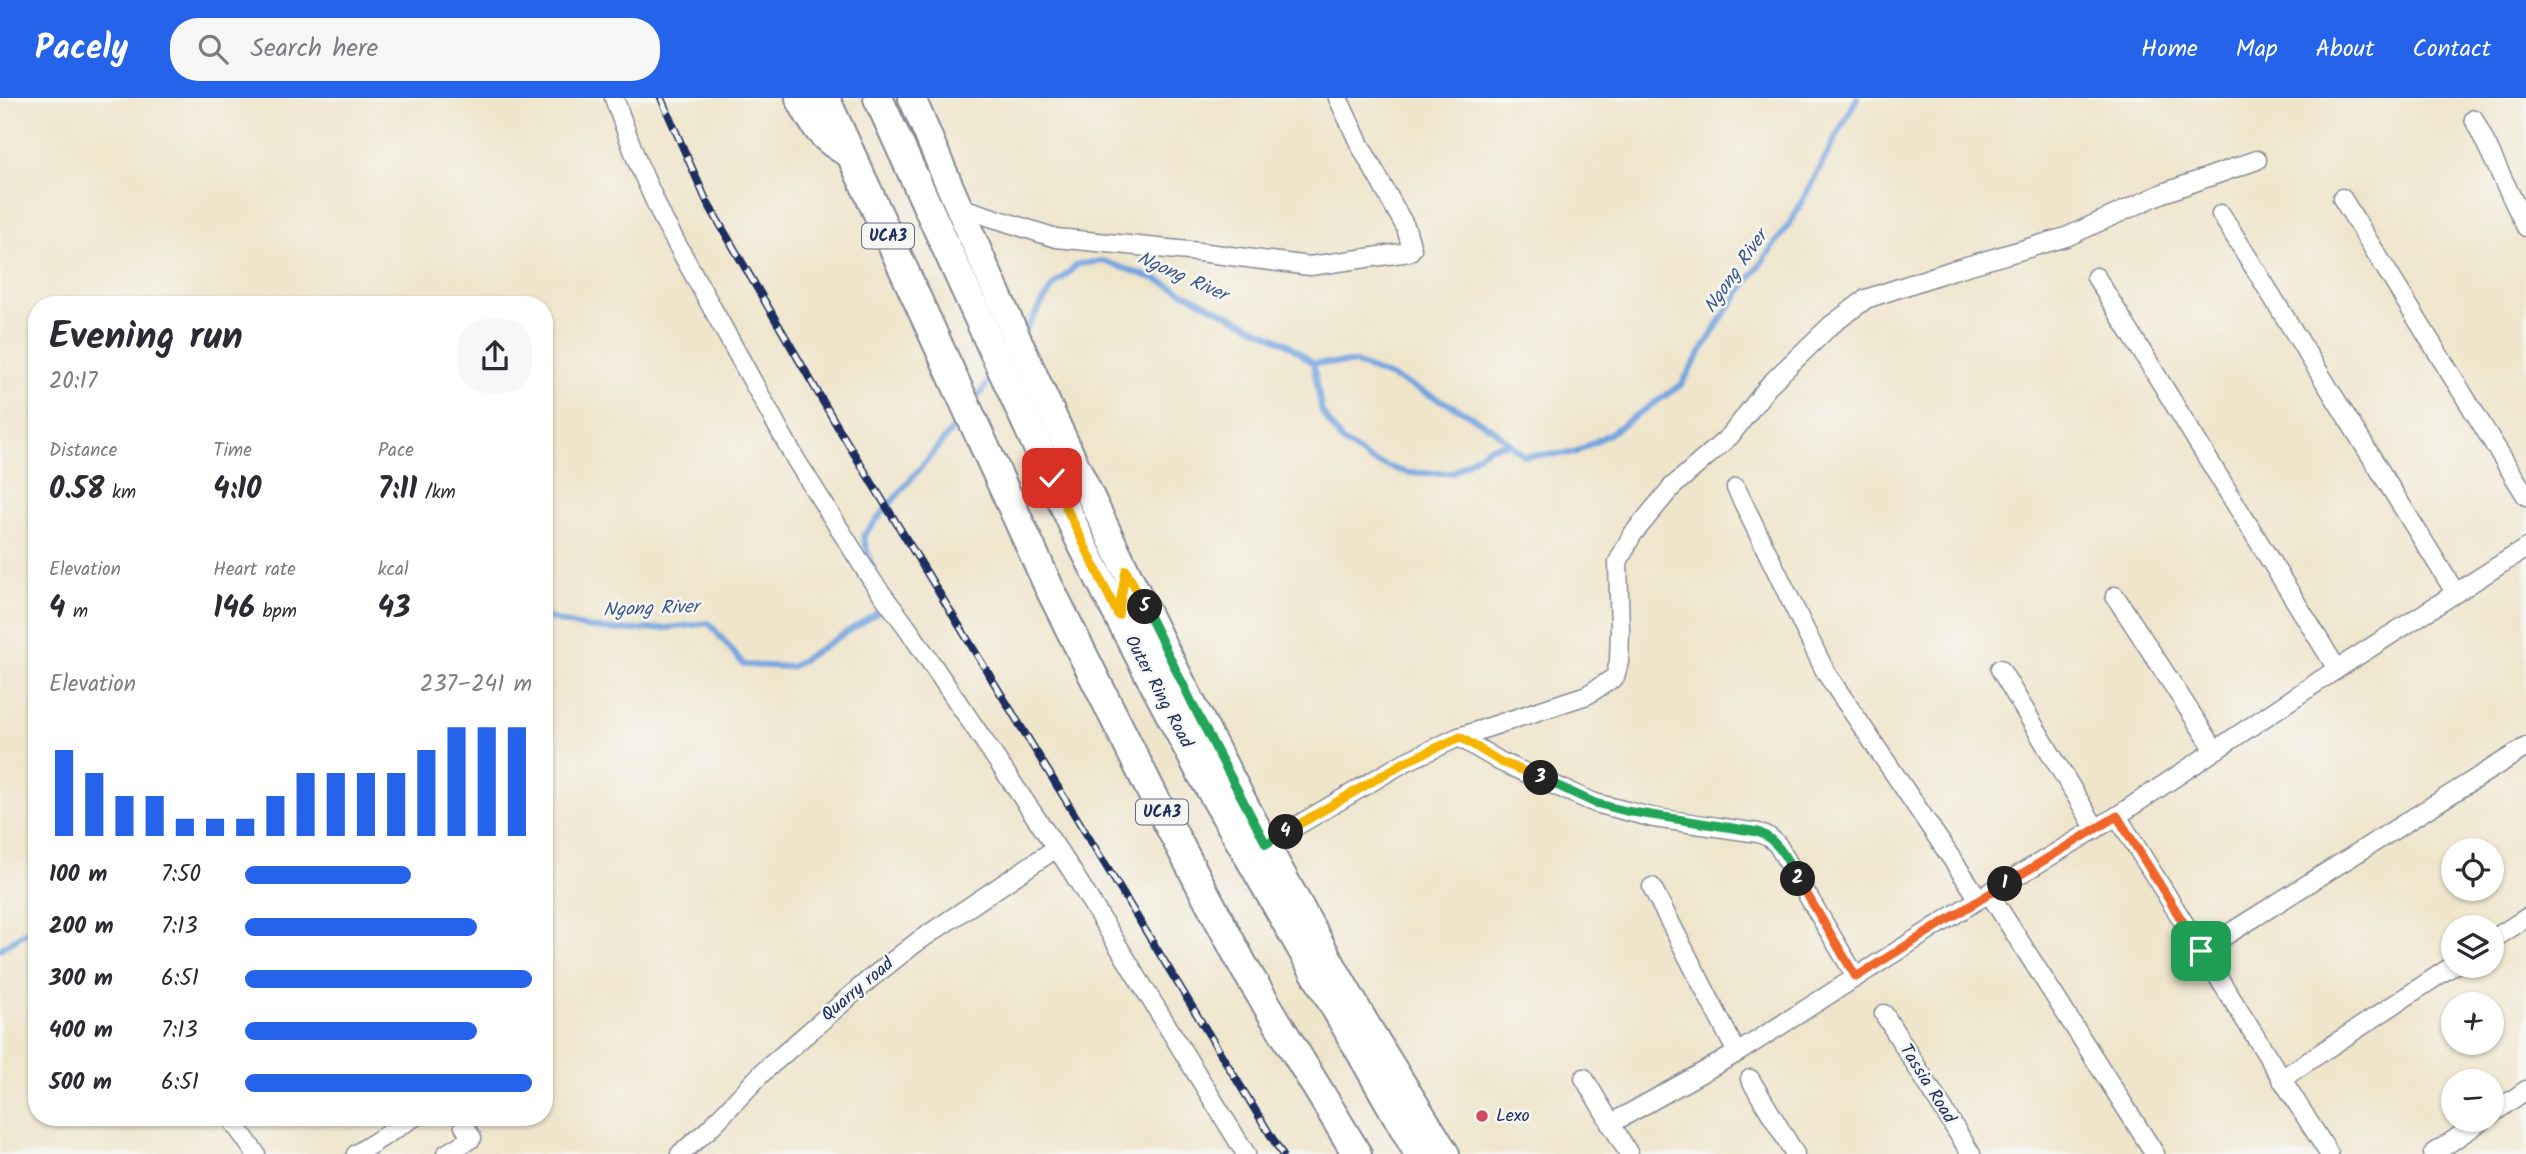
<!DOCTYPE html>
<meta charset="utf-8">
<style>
:root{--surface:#fff;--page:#f7f7f7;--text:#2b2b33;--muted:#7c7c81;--accent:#2563eb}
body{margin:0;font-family:Kalam,sans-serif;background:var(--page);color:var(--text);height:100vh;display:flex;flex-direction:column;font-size:26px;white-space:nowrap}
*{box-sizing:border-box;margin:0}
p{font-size:23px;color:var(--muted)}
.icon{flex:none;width:38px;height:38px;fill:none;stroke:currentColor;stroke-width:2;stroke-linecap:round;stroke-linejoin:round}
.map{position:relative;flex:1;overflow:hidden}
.details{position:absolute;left:28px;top:198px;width:525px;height:830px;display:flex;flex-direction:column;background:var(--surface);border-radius:28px;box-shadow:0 2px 5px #0004}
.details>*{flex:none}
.buttons{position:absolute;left:2441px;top:740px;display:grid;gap:14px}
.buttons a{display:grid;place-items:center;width:63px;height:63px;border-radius:50%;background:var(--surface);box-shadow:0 2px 5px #0004;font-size:35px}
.pin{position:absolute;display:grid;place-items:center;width:60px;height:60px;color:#fff;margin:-30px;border-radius:14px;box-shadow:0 4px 10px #0006}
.km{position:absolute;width:35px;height:35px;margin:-18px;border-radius:50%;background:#222;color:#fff;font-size:19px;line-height:35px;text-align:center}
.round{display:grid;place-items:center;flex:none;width:74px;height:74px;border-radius:28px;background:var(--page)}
.summary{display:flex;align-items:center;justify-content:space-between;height:119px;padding:0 21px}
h1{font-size:38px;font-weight:700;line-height:52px}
.stats{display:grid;grid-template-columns:repeat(3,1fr);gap:10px;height:119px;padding:7px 21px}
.stats div{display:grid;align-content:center}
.stats b{font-size:30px;font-weight:700}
.stats small{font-size:19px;font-weight:400}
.stats p{font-size:19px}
.chart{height:196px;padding:14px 21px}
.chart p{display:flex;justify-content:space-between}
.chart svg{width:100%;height:126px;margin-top:7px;stroke:var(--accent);stroke-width:6}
ul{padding:0 21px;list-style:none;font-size:23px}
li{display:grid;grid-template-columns:112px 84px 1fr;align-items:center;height:52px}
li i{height:18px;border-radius:9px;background:var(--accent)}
header{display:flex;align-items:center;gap:42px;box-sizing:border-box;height:98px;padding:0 35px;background:var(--accent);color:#fff}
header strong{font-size:33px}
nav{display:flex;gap:38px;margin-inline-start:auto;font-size:24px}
.search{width:490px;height:63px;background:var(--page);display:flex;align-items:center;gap:18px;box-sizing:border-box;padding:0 24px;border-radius:28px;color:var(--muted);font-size:26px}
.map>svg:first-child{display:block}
</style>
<header>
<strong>Pacely</strong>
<div class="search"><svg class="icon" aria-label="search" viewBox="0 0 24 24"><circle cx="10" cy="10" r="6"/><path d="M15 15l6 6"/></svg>Search here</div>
<nav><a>Home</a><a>Map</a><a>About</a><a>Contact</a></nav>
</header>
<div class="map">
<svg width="2526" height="1056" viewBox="0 0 2526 1056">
<rect width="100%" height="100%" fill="#f6f6f2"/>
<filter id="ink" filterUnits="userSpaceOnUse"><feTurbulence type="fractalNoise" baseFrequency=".0143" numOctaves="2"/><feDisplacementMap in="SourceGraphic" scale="14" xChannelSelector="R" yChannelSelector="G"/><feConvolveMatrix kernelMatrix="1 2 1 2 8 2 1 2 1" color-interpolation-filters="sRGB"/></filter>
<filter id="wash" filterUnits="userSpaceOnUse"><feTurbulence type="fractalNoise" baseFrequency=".00686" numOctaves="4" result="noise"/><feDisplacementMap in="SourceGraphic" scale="28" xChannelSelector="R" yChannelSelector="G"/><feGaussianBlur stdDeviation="1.57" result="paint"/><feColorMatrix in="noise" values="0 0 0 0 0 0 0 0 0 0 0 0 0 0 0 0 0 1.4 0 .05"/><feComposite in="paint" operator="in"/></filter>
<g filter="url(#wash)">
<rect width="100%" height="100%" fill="#efe5cb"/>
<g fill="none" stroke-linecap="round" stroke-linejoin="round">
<g stroke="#76a4df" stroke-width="6">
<polyline points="1023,236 1053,188 1078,166 1103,163 1158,182 1286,245 1313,265 1355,265 1396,281 1455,309 1493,331 1524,358 1574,355 1609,336 1681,287 1723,218 1792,122 1857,0"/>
<polyline points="1313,265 1322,314 1341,342 1371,363 1408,375 1452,375 1488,350 1509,345"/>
<polyline points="974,304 994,276"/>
<polyline points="872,469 863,438 963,319"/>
<path d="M544,518C595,539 656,532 709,525L744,567L791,569L885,510L884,506"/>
<polyline points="0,851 37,827"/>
</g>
</g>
</g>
<g filter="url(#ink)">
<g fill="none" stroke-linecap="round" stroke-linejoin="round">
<defs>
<g id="street">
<polyline points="614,0 637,63 663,121 796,362 873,484 906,528 1070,770 1246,1056"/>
<polyline points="2474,21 2526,129"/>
<polyline points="2342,100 2526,398"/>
<polyline points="959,109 1056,140 1199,154 1310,168 1409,154 1412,151 1406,130 1360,47 1338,0"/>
<polyline points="2221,116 2455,494"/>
<polyline points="2096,179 2337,571"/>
<polyline points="1736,390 1826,575 1979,801"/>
<polyline points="2115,498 2215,652"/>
<polyline points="2000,571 2096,731"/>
<polyline points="1459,639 1587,597 1615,579 1619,564 1620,533 1618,464 1632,437 1672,389 1730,338 1770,286 1830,228 1866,201 1953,172 2066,139 2163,95 2257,62"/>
<polyline points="2117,718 2329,1056"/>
<polyline points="1266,746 1405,664 1459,639 1501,664 1595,705 1654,720 1758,735 1769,739 1777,746 1856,879"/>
<polyline points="1652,789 1737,955"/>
<polyline points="1989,795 2155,1056"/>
<polyline points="2492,842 2526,820"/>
<polyline points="2201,853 2526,649"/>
<polyline points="1884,916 1971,1056"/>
<polyline points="1584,980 1629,1056"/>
<polyline points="1750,981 1795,1056"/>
<polyline points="2281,981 2454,867"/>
<polyline points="2492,1016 2526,992"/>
<polyline points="229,1018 256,1056"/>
<polyline points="1610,1026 1737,955 1979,801 2117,718 2337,571 2526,450"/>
<polyline points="356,1056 416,1018"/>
<polyline points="446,1056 472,1040 464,1028 471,1018"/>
<polyline points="680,1056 708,1032 764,973 871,880 917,844 1055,751"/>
<polyline points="2433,1056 2483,1022"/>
</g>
<g id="secondary">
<path d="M799,0C814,29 821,42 851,57"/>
<path d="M912,0C1045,314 1192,624 1362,919C1389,965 1418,1010 1446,1056"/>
</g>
<g id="primary">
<polyline points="825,0 1048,487 1155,701 1245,871 1357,1056"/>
<polyline points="878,0 1080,442 1118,517 1200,673 1419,1056"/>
</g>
</defs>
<use href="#street" stroke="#858a94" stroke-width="21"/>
<use href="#secondary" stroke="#858a94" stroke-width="30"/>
<use href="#primary" stroke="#858a94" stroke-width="32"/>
<use href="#street" stroke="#fff" stroke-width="18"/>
<use href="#secondary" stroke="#fff" stroke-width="26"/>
<use href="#primary" stroke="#fff" stroke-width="28"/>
<defs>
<polyline id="rail" points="661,0 707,104 839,331 1282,1056"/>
</defs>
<use href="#rail" stroke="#1b2f5e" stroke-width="8"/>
<use href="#rail" stroke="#f6f6f2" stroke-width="5" stroke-dasharray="16" stroke-linecap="butt"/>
</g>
</g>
<g fill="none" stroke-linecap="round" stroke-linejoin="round" filter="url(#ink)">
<defs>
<polyline id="split-1" points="2005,786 2117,718 2201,853"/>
<polyline id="split-2" points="1798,781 1856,879 2005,786"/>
<path id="split-3" d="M1541,680L1595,705L1626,713L1758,734C1780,743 1787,763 1798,781"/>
<polyline id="split-4" points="1286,734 1405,664 1460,639 1501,664 1541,680"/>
<polyline id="split-5" points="1145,509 1199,619 1266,746 1286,734"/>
<polyline id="split-6" points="1052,380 1118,517 1126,472 1145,509"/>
</defs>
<use href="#split-1" stroke="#fff" stroke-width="14"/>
<use href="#split-2" stroke="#fff" stroke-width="14"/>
<use href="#split-3" stroke="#fff" stroke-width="14"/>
<use href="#split-4" stroke="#fff" stroke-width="14"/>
<use href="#split-5" stroke="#fff" stroke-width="14"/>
<use href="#split-6" stroke="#fff" stroke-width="14"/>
<use href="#split-1" stroke="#f0652b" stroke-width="9"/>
<use href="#split-2" stroke="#f0652b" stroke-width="9"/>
<use href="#split-3" stroke="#22a559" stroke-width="9"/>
<use href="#split-4" stroke="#f5b400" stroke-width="9"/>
<use href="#split-5" stroke="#22a559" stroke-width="9"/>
<use href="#split-6" stroke="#f5b400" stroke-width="9"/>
</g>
<circle fill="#d1495b" stroke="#f6f6f2" stroke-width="2.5" cx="1482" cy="1018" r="7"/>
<g text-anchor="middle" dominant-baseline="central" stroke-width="5" stroke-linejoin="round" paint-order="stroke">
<g fill="#f6f6f2" stroke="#5d6b8a" stroke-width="2">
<rect x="862" y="125.5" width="52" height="25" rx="5"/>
<rect x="1136" y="701.5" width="52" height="25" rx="5"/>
</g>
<g font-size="16" font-weight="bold" fill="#1b2f5e">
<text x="888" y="138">UCA3</text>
<text x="1162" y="714">UCA3</text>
</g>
<g font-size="18" fill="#1b2f5e" stroke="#f6f6f2">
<text transform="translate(1158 594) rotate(62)">Outer Ring Road</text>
<text transform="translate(858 892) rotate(-40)">Quarry road</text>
<text transform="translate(1927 986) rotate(58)">Tassia Road</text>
</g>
<g font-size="18" fill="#1b2f5e" stroke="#f6f6f2" text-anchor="start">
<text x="1496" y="1018">Lexo</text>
</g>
<g font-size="19" font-style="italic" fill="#3b588b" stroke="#f6f6f2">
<text transform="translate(1736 174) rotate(-55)">Ngong River</text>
<text transform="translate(1182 179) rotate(24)">Ngong River</text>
<text transform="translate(651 511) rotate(-2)">Ngong River</text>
</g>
</g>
</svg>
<div class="buttons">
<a><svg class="icon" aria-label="locate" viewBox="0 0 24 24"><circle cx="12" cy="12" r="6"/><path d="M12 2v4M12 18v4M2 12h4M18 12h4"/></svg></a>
<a><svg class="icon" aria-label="layers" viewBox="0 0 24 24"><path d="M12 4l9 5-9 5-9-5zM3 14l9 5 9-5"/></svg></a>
<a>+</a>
<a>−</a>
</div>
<div class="pin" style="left:2201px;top:853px;background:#1e9e55"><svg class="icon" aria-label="arrive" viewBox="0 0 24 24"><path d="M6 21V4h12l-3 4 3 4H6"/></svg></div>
<div class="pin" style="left:1052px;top:380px;background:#d93025"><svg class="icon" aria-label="check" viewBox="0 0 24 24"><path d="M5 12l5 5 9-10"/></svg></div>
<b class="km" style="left:2005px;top:786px">1</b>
<b class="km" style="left:1798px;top:781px">2</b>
<b class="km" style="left:1541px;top:680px">3</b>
<b class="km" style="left:1286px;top:734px">4</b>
<b class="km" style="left:1145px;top:509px">5</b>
<section class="details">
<div class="summary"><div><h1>Evening run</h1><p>20:17</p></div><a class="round"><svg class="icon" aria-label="share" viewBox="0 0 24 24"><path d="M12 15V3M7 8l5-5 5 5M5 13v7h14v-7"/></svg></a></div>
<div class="stats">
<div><p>Distance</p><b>0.58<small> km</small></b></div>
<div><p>Time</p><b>4:10</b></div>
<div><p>Pace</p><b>7:11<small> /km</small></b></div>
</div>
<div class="stats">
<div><p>Elevation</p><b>4<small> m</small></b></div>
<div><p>Heart rate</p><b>146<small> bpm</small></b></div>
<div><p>kcal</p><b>43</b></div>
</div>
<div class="chart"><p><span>Elevation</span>237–241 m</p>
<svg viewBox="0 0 160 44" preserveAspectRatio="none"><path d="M5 44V14M15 44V22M25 44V30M35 44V30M45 44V38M55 44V38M65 44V38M75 44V30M85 44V22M95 44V22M105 44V22M115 44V22M125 44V14M135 44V6M145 44V6M155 44V6"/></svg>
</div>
<ul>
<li><b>100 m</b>7:50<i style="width:58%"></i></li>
<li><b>200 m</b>7:13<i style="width:81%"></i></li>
<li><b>300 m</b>6:51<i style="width:100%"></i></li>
<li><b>400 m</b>7:13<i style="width:81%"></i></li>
<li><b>500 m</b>6:51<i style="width:100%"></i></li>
</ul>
</section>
</div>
